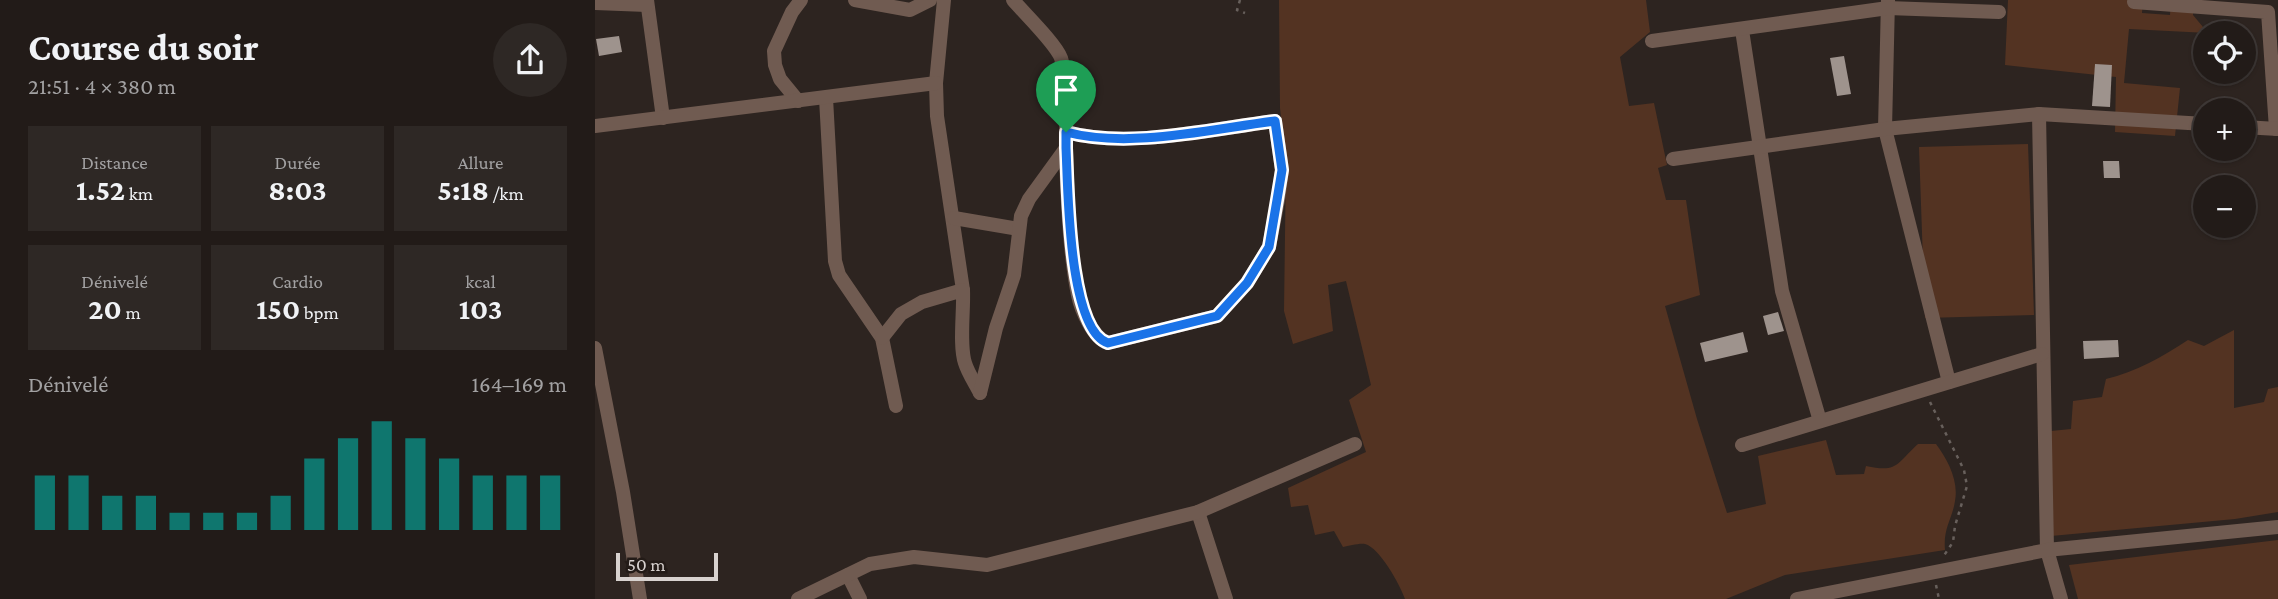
<!DOCTYPE html>
<html lang="fr">
<meta charset="utf-8">
<style>
:root{--surface:#221b18;--page:#2e2825;--text:#f1f3f6;--muted:#a2a1a2;--line:#3f3937;--accent:#0f766e}
body{margin:0;font-family:"Crimson Pro",serif;background:var(--page);color:var(--text);height:100vh;display:flex;flex-direction:column;font-size:26px;white-space:nowrap}
*{box-sizing:border-box;margin:0}
p{font-size:23px;color:var(--muted)}
.icon{flex:none;width:38px;height:38px;fill:none;stroke:currentColor;stroke-width:2;stroke-linecap:round;stroke-linejoin:round}
.map{position:relative;flex:1;overflow:hidden}
.side{display:flex;flex-direction:column;background:var(--surface);width:595px}
.side>*{flex:none}
.controls{position:absolute;left:1598px;top:21px;display:grid;gap:14px}
.controls a{display:grid;place-items:center;width:63px;height:63px;border-radius:50%;background:var(--surface);box-shadow:0 2px 5px #0004,0 0 0 2px var(--line);font-size:35px}
.scale{position:absolute;left:21px;bottom:18px;width:102px;box-sizing:border-box;padding-left:7px;border:4px solid #d8d2cf;border-top:0;font-size:19px;line-height:24px;white-space:nowrap;color:#d8d2cf;-webkit-text-stroke:5px #231b17;paint-order:stroke}
.pin{position:absolute;display:grid;place-items:center;width:60px;height:60px;color:#fff;margin:-72px -30px;border-radius:50% 50% 50% 0;rotate:-45deg;box-shadow:0 0 7px #0007}
.pin .icon{rotate:45deg}
.round{display:grid;place-items:center;flex:none;width:74px;height:74px;border-radius:37px;background:var(--page)}
.summary{display:flex;align-items:center;justify-content:space-between;height:119px;padding:0 28px}
h1{font-size:38px;font-weight:700;line-height:52px}
.figures{display:grid;grid-template-columns:repeat(3,1fr);gap:10px;height:119px;padding:7px 28px}
.figures div{display:grid;align-content:center;border-radius:0px;background:var(--page);text-align:center}
.figures b{font-size:30px;font-weight:700}
.figures small{font-size:19px;font-weight:400}
.figures p{font-size:19px}
.chart{height:196px;padding:14px 28px}
.chart p{display:flex;justify-content:space-between}
.chart svg{width:100%;height:126px;margin-top:7px;stroke:var(--accent);stroke-width:6}
main{display:flex;flex:1;min-height:0}
.map>svg:first-child{display:block}
</style>
<main>
<section class="side">
<div class="summary"><div><h1>Course du soir</h1><p>21:51 · 4 × 380 m</p></div><a class="round"><svg class="icon" aria-label="share" viewBox="0 0 24 24"><path d="M12 15V3M7 8l5-5 5 5M5 13v7h14v-7"/></svg></a></div>
<div class="figures">
<div><p>Distance</p><b>1.52<small> km</small></b></div>
<div><p>Durée</p><b>8:03</b></div>
<div><p>Allure</p><b>5:18<small> /km</small></b></div>
</div>
<div class="figures">
<div><p>Dénivelé</p><b>20<small> m</small></b></div>
<div><p>Cardio</p><b>150<small> bpm</small></b></div>
<div><p>kcal</p><b>103</b></div>
</div>
<div class="chart"><p><span>Dénivelé</span>164–169 m</p>
<svg viewBox="0 0 160 44" preserveAspectRatio="none"><path d="M5 44V25M15 44V25M25 44V32M35 44V32M45 44V38M55 44V38M65 44V38M75 44V32M85 44V19M95 44V12M105 44V6M115 44V12M125 44V19M135 44V25M145 44V25M155 44V25"/></svg>
</div>
</section>
<div class="map">
<svg width="1683" height="599" viewBox="0 0 1683 599">
<rect width="100%" height="100%" fill="#2d2420"/>
<g fill="#533322">
<path d="M684,0H1051L1055,32L1025,57L1034,106L1059,103L1072,165L1063,168L1071,200H1091L1105,295L1070,306L1102,419L1132,513L1171,504L1163,456L1231,440L1241,475L1269,474L1271,466C1303,473 1301,464 1323,444H1341C1352,459 1364,480 1360,501C1357,520 1348,528 1350,550L1190,575L1131,599H810C805,585 785,548 770,544C764,543 754,546 748,547L739,531L720,535L713,505L696,507L693,488L771,452L754,400L776,385L751,281L733,285L738,331L698,344L689,311L691,161L685,108Z"/>
<polygon points="1413,0 1548,0 1547,13 1575,15 1576,0 1599,0 1598,15 1613,33 1534,29 1529,83 1585,88 1580,136 1520,132 1521,77 1410,65"/>
<polygon points="1433,144 1439,315 1330,318 1324,147"/>
<path d="M1639,330V408L1669,402L1673,389L1683,387V512L1640,519L1456,536V431L1476,429L1478,401L1507,397L1511,379C1541,372 1567,357 1593,340L1609,346Z"/>
<polygon points="1683,540 1683,599 1483,599 1474,565"/>
</g>
<g fill="#9e938d">
<polygon points="24,36 27,52 4,56 1,39"/>
<polygon points="1249,56 1256,94 1242,96 1235,58"/>
<polygon points="1500,64 1517,65 1515,107 1497,106"/>
<polygon points="1508,161 1524,161 1525,178 1509,178"/>
<polygon points="1183,312 1189,331 1173,335 1168,316"/>
<polygon points="1148,332 1153,352 1110,362 1105,343"/>
<polygon points="1523,340 1524,357 1489,359 1488,341"/>
</g>
<g fill="none" stroke-linecap="round" stroke-linejoin="round">
<g stroke="#68605c" stroke-width="2.5" stroke-dasharray="3.5 5" stroke-linecap="butt">
<polyline points="645,0 642,10 650,13"/>
<polyline points="1335,402 1369,470 1372,486 1360,526 1358,542 1348,557"/>
<polyline points="1341,585 1344,599"/>
</g>
<g stroke="#705b51" stroke-width="14">
<polyline points="52,0 68,118"/>
<polyline points="260,0 315,10 335,0"/>
<polyline points="349,0 341,83 342,116 368,290"/>
<path d="M418,0C429,13 461,44 466,58C475,88 470,120 471,150C472,193 474,252 483,295C486,310 498,338 513,343L622,316L652,283L674,247L683,200L687,170L680,121C616,129 534,149 471,132"/>
<polyline points="1293,0 1290,129 1354,382"/>
<polyline points="1539,2 1673,12 1681,129"/>
<polyline points="0,3 52,5"/>
<polyline points="1147,30 1187,291 1225,421"/>
<polyline points="1057,41 1293,8 1404,12"/>
<polyline points="231,98 240,261 244,275 287,338 301,406"/>
<polyline points="203,101 185,79 180,65 179,51 197,12 206,0"/>
<polyline points="1444,114 1452,550 1466,599"/>
<polyline points="0,126 341,83"/>
<polyline points="1648,127 1683,129"/>
<polyline points="1078,159 1290,129 1444,114 1610,124"/>
<polyline points="359,218 424,229"/>
<path d="M287,338L306,314L327,302L368,290C369,311 364,345 370,363C373,373 380,383 385,393"/>
<polyline points="0,348 28,492 45,599"/>
<polyline points="385,393 401,328 419,275 426,216 434,199 471,148"/>
<polyline points="1147,445 1447,354"/>
<polyline points="603,512 631,599"/>
<polyline points="253,575 265,599"/>
<polyline points="203,599 275,564 319,557 392,565 603,512 760,444"/>
<polyline points="1202,599 1452,550 1683,527"/>
</g>
</g>
<g fill="none" stroke-linecap="round" stroke-linejoin="round">
<defs>
<path id="route" d="M680,121L687,170L682,200L674,247L652,283L622,316L513,343C473,330 473,186 471,148V132C534,149 616,129 680,121Z"/>
</defs>
<use href="#route" stroke="#fff" stroke-width="14"/>
<use href="#route" stroke="#1a73e8" stroke-width="9"/>
</g>
</svg>
<div class="controls">
<a><svg class="icon" aria-label="locate" viewBox="0 0 24 24"><circle cx="12" cy="12" r="6"/><path d="M12 2v4M12 18v4M2 12h4M18 12h4"/></svg></a>
<a>+</a>
<a>−</a>
</div>
<div class="scale">50 m</div>
<div class="pin" style="left:471px;top:132px;background:#1e9e55"><svg class="icon" aria-label="arrive" viewBox="0 0 24 24"><path d="M6 21V4h12l-3 4 3 4H6"/></svg></div>
</div>
</main>
